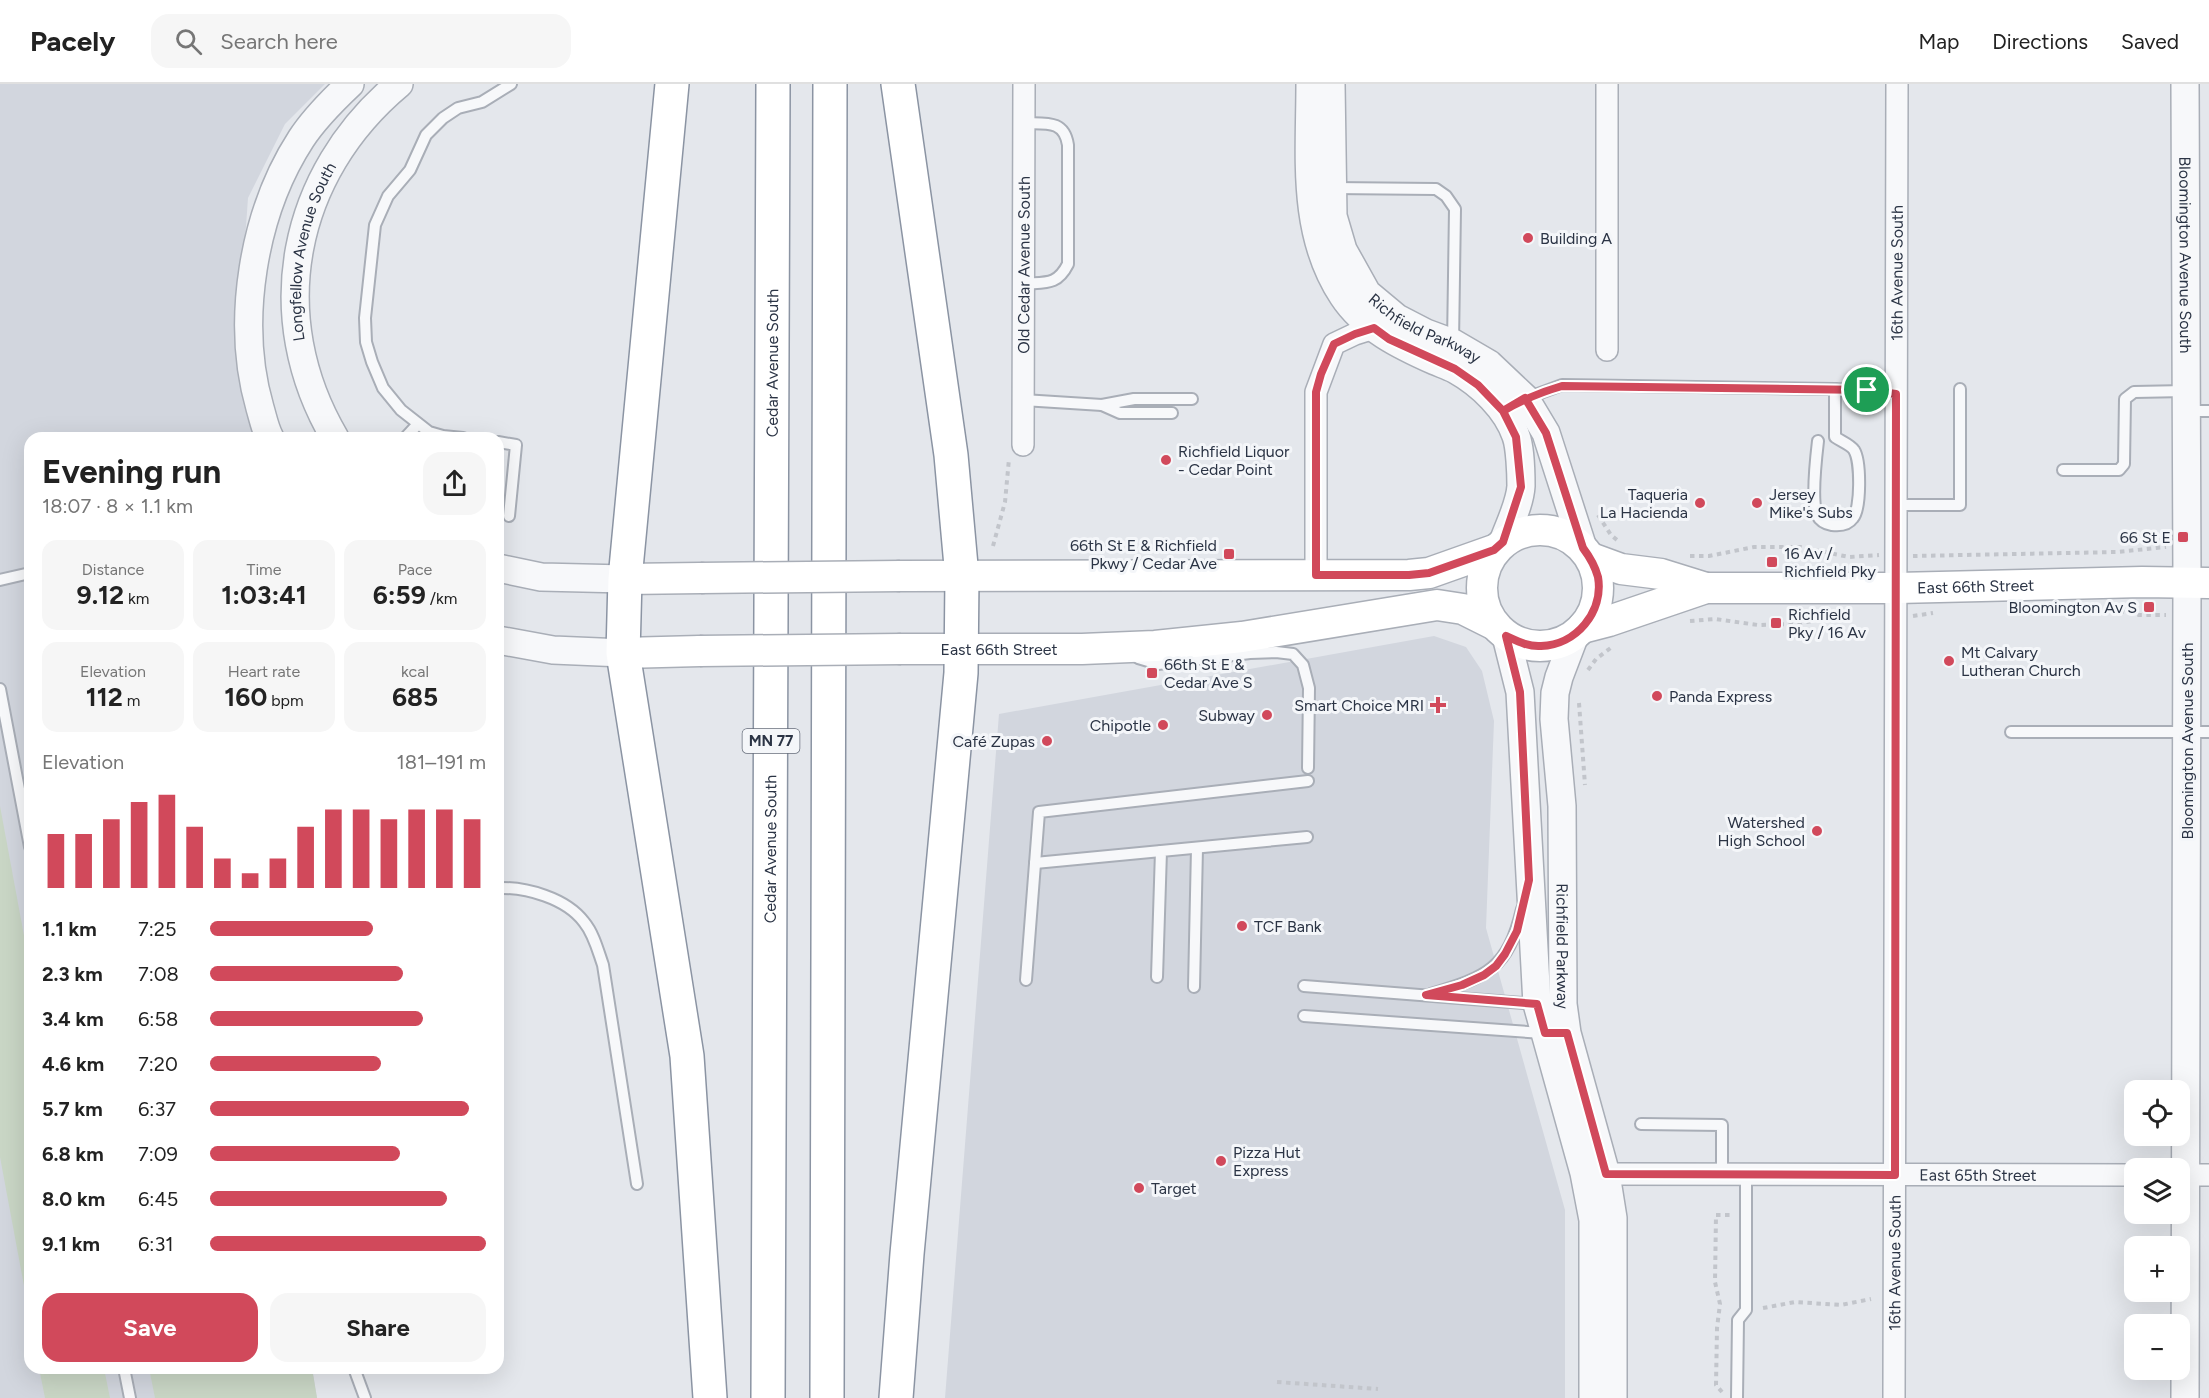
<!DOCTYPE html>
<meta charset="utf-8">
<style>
:root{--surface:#fff;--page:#f6f6f6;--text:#222;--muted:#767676;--line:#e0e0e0;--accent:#d1495b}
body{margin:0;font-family:Figtree,sans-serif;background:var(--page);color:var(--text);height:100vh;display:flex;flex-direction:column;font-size:22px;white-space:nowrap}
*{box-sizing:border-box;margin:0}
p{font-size:20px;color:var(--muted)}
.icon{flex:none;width:33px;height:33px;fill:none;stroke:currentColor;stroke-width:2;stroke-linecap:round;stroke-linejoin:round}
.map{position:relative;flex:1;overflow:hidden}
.sheet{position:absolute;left:24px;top:348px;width:480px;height:942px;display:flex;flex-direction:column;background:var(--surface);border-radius:18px;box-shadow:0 6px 24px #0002}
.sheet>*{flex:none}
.controls{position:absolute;left:2124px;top:996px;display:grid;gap:12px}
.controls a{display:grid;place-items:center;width:66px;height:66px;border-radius:12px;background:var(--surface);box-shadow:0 6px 24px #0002;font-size:30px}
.pin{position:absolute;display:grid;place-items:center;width:51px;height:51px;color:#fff;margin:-26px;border:3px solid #fff;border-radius:50%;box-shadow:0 2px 6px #0007}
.round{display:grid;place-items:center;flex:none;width:63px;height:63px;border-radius:18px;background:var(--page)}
.headline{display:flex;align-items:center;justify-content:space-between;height:102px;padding:0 18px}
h1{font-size:33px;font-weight:700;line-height:45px}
.stats{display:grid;grid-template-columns:repeat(3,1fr);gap:9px;height:102px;padding:6px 18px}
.stats div{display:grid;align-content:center;border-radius:15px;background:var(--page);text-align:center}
.stats b{font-size:26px;font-weight:700}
.stats small{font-size:16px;font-weight:400}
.stats p{font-size:16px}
.chart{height:168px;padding:12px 18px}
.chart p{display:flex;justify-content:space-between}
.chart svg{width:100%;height:108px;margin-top:6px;stroke:var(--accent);stroke-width:6}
.action{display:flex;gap:12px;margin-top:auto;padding:12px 18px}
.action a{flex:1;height:69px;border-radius:18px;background:var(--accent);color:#fff;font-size:24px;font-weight:700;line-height:69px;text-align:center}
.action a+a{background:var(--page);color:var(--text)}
ul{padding:0 18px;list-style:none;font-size:20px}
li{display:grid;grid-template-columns:96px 72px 1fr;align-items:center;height:45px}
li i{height:15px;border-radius:8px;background:var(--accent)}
header{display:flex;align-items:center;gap:36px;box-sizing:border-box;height:84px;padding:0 30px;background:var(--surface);border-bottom:2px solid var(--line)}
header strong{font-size:28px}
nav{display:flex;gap:33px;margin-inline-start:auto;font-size:21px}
.search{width:420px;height:54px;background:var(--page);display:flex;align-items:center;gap:15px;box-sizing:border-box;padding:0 21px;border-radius:18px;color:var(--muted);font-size:22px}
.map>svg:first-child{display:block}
</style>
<header>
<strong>Pacely</strong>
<div class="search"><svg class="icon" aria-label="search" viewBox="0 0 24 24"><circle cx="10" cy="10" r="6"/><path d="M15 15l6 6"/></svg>Search here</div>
<nav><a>Map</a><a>Directions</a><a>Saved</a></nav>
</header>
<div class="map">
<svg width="2209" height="1314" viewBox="0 0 2209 1314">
<rect width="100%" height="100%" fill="#e4e7ec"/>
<g fill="#d2d6de">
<polygon points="0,0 325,0 285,40 248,114 243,185 246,314 254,354 30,354 30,1284 312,1284 317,1314 0,1314"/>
<polygon points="1434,552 1466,563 1482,587 1494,637 1486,844 1565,1126 1565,1314 945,1314 999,630"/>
</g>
<g fill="#c9d6c5">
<polygon points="0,722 30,884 30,1234 0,1073"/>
<polygon points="39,1284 104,1284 110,1314 45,1314"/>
<polygon points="149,1284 312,1284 317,1314 155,1314"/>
</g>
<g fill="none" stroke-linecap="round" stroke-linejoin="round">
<defs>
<g id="service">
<polyline points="1332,104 1436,105 1446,112 1455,125 1453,259"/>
<path d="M1023,200C1045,198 1057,202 1068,180V61C1064,35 1045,40 1023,39"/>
<polyline points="1527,314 1562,301 1835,305 1896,310"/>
<polyline points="1023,316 1102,321 1134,315 1192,315"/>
<polyline points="1102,321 1120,329 1172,329"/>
<polyline points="2186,327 2209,327"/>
<polyline points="405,354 418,340"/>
<polyline points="463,354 443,352 429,348 401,326 383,304 372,278 366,258 365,234 375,141 388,112 410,86 426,51 443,34 458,24 482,18 511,0"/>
<path d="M1818,357C1816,374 1811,416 1817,431C1820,437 1826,440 1832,441C1840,442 1848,441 1853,434C1861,425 1861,377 1854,366C1851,361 1841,357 1835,353V305"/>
<polyline points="498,358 516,361 509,432"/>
<polyline points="2063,386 2119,386 2124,380 2125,315 2134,308 2186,307"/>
<polyline points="1896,421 1960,421 1960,305"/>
<polyline points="0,496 30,489"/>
<polyline points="1138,574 1158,580 1250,569 1276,568 1293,570 1303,581 1309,604 1308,684"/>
<polyline points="0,605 30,763"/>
<polyline points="2011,648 2209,648"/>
<polyline points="1035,779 1161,767"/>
<path d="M498,804C526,803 566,814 584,838C594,850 598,867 603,881L637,1100"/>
<polyline points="1157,893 1161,767 1307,753"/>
<polyline points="1026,896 1039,728 1308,697"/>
<polyline points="1304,902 1536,920"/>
<polyline points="1194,903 1197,764"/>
<path d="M1431,910C1487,893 1508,885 1522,825"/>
<polyline points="1304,932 1543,949"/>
<polyline points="1641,1040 1722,1041 1722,1090"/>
<polyline points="124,1284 130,1314"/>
<polyline points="354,1284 365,1314"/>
<polyline points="1737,1314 1738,1236 1746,1226 1746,1091"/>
</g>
<g id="minor">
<polyline points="1607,0 1607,266"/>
<path id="s1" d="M1023,361L1024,0"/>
<polyline points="1316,491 1316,308 1334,260 1355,250 1374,244"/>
<path id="s2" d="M1606,1090L2134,1091"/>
<polyline points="2180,1091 2209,1091"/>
<path id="s3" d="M1894,1314L1897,0"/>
</g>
<g id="tertiary">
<path d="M1310,0C1310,72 1301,149 1343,212C1364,244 1401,262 1435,277C1442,280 1449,282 1456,286C1481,300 1507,325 1516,352C1520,363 1521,390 1521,402C1520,420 1509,441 1503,458"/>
<path id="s4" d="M1331,0L1333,132L1343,166L1367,209L1397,234L1426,249L1453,259L1489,280L1525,314L1546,349L1583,464"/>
<path id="s5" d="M2185,0L2187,498L2185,1314"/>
<path d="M270,354C265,345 263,334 260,324C235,238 253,129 301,55C314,35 333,16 350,0"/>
<path id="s6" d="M335,354C263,232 291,90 399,0"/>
<polyline points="498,484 541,493 625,495"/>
<path id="s7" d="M1575,551L1559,593L1555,609L1554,635L1562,722L1563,920L1567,949L1606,1090L1613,1134V1314"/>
<polyline points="1506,552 1520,608 1537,920 1584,1089 1593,1136 1593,1314"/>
<polyline points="498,556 553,566 623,569"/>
</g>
<g id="secondary">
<circle cx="1540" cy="504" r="58"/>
<polyline points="1591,474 1621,485 1661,490 1706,504"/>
<polyline points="900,492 1409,491 1429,489 1494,466"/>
<polyline points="625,495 701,494"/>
<path id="s8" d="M1582,544L1609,537L1706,504H1897L2142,498L2209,499"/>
<path id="s9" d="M901,565H1082L1155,562L1242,553L1437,521L1463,525L1493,540"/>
<polyline points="623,569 700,567"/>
</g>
<g id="motorway">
<polyline points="672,0 625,495 623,569 687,972 710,1314"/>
<path id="s10" d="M768,1314L773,0"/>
<polyline points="827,1314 830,0"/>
<polyline points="896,1314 907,1170 961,589 962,493 951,371 898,0"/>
</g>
</defs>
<use href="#service" stroke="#a9aeb7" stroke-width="14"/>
<use href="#minor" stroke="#a9aeb7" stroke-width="24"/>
<use href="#tertiary" stroke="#a9aeb7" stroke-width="30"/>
<use href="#secondary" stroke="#a9aeb7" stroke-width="33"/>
<use href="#motorway" stroke="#8b94a3" stroke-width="36"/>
<g stroke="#c2c5cb" stroke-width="4" stroke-dasharray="4.5 4.5" stroke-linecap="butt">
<polyline points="1598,431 1611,451 1617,456"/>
<polyline points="993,462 1005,418 1009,375"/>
<polyline points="1690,472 1709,472 1754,463 1800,463 1849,473 1879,471"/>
<polyline points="1913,472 2117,468 2166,463"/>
<polyline points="2111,525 2139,531 2166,531"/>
<polyline points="1913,532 1933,529"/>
<polyline points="1690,537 1715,535 1758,541 1795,540 1852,530"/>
<polyline points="1588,586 1596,575 1612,563"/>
<polyline points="1579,619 1585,701"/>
<polyline points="1763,1224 1795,1218 1841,1221 1871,1215"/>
<polyline points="1277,1298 1378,1305"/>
<polyline points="1722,1308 1716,1301 1717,1244 1720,1220 1715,1198 1716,1131 1732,1131"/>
</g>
<use href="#service" stroke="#f7f8fa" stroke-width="10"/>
<use href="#minor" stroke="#f7f8fa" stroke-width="21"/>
<use href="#tertiary" stroke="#f7f8fa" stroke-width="27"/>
<use href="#secondary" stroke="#fff" stroke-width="30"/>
<use href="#motorway" stroke="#fff" stroke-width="33"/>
<defs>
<g id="secondary-bridge">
<polyline points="701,494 900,492"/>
<polyline points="700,567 901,565"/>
</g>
</defs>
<use href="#secondary-bridge" stroke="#a9aeb7" stroke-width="33" stroke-linecap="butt"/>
<use href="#secondary-bridge" stroke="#fff" stroke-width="30"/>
</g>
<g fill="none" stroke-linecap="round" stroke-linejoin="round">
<defs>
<path id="route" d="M1867,306L1562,302C1541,308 1522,316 1503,327L1516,353L1521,403L1503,458L1494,466L1429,489L1409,491H1316V308L1321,290L1334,260L1355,250L1374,244L1389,255L1455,285L1478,301L1503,327L1525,314L1546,349L1583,464C1589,472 1595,482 1598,493C1604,528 1576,561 1541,562C1528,563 1517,557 1506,552L1520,608L1529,796L1517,847L1505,870L1496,882L1484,891L1462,901L1426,911L1537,920L1545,949H1567L1606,1090L1895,1091L1896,310L1867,306"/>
</defs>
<use href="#route" stroke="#fff" stroke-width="12"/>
<use href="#route" stroke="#d1495b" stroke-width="8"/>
</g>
<g fill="#d1495b" stroke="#f4f6f9" stroke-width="2">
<circle cx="1528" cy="154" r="6"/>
<circle cx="1166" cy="376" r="6"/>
<circle cx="1700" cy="419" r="6"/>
<circle cx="1757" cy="419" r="6"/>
<rect x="2177" y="447" width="12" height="12" rx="3"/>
<rect x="1223" y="464" width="12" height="12" rx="3"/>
<rect x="1766" y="472" width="12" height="12" rx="3"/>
<rect x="2143" y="517" width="12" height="12" rx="3"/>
<rect x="1770" y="533" width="12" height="12" rx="3"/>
<circle cx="1949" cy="577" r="6"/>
<rect x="1146" y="583" width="12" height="12" rx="3"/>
<circle cx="1657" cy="612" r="6"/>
<path d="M1435 612h6v6h6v6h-6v6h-6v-6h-6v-6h6z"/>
<circle cx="1267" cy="631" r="6"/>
<circle cx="1163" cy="641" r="6"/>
<circle cx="1047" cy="657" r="6"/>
<circle cx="1817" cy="747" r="6"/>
<circle cx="1242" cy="842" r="6"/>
<circle cx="1221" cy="1077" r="6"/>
<circle cx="1139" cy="1104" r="6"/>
</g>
<g text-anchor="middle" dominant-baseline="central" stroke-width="6" stroke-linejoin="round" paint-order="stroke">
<rect fill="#f4f6f9" stroke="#676e7b" stroke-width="1.5" x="742.5" y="645" width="57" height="24" rx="4.5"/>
<g font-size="15" font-weight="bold" fill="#2b3445">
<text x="771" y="657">MN 77</text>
</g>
<g font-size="16" fill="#2b3445" stroke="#f4f6f9" text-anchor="start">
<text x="1540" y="154">Building A</text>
<text x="1178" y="367">Richfield Liquor<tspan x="1178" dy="18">- Cedar Point</tspan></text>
<text x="1688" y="410" text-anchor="end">Taqueria<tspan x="1688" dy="18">La Hacienda</tspan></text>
<text x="1769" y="410">Jersey<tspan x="1769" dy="18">Mike's Subs</tspan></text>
<text x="2171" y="453" text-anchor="end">66 St E</text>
<text x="1217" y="461" text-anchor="end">66th St E &amp; Richfield<tspan x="1217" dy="18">Pkwy / Cedar Ave</tspan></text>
<text x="1784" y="469">16 Av /<tspan x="1784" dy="18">Richfield Pky</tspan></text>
<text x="2137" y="523" text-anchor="end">Bloomington Av S</text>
<text x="1788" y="530">Richfield<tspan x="1788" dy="18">Pky / 16 Av</tspan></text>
<text x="1961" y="568">Mt Calvary<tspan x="1961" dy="18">Lutheran Church</tspan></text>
<text x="1164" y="580">66th St E &amp;<tspan x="1164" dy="18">Cedar Ave S</tspan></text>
<text x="1669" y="612">Panda Express</text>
<text x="1424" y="621" text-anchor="end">Smart Choice MRI</text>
<text x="1255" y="631" text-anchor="end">Subway</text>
<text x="1151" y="641" text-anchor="end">Chipotle</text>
<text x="1035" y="657" text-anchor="end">Café Zupas</text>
<text x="1805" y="738" text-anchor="end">Watershed<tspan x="1805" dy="18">High School</tspan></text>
<text x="1254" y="842">TCF Bank</text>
<text x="1233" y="1068">Pizza Hut<tspan x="1233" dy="18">Express</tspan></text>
<text x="1151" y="1104">Target</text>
</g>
<g font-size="16" fill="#2b3445" stroke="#f4f6f9">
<text stroke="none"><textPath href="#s6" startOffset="196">Longfellow Avenue South</textPath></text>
<text stroke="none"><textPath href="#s5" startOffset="171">Bloomington Avenue South</textPath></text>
<text stroke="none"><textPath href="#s1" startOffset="180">Old Cedar Avenue South</textPath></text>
<text stroke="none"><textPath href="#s3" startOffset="1125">16th Avenue South</textPath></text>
<text stroke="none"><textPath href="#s4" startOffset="285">Richfield Parkway</textPath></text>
<text stroke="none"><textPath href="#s10" startOffset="1035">Cedar Avenue South</textPath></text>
<text stroke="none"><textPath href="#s8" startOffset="400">East 66th Street</textPath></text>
<text stroke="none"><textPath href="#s9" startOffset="98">East 66th Street</textPath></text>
<text transform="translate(2187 657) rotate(-90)">Bloomington Avenue South</text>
<text stroke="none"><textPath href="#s10" startOffset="549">Cedar Avenue South</textPath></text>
<text stroke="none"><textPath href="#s7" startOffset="315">Richfield Parkway</textPath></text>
<text stroke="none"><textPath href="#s2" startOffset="372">East 65th Street</textPath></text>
<text stroke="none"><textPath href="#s3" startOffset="135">16th Avenue South</textPath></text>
</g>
</g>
</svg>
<div class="controls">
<a><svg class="icon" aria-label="locate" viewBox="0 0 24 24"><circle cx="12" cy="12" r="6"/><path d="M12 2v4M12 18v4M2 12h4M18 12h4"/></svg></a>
<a><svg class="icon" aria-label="layers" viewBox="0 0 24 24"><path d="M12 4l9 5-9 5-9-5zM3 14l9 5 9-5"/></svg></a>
<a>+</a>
<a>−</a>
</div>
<div class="pin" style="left:1867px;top:306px;background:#1e9e55"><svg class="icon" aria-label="arrive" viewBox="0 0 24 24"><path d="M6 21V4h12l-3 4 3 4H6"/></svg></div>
<section class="sheet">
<div class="headline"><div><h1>Evening run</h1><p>18:07 · 8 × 1.1 km</p></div><a class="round"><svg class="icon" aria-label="share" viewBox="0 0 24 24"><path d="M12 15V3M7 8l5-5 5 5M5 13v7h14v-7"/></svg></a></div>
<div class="stats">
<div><p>Distance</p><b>9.12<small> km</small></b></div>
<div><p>Time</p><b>1:03:41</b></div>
<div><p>Pace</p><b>6:59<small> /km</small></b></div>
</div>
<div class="stats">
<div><p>Elevation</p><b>112<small> m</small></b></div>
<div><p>Heart rate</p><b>160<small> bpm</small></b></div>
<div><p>kcal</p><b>685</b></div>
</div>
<div class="chart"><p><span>Elevation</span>181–191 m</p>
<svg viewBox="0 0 160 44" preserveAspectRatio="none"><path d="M5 44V22M15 44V22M25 44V16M35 44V9M45 44V6M55 44V19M65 44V32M75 44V38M85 44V32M95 44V19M105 44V12M115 44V12M125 44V16M135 44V12M145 44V12M155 44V16"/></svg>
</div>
<ul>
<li><b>1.1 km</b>7:25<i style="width:59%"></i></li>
<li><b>2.3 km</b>7:08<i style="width:70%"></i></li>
<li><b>3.4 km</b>6:58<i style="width:77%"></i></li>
<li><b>4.6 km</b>7:20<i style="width:62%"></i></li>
<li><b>5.7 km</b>6:37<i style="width:94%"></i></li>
<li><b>6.8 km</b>7:09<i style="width:69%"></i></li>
<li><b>8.0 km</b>6:45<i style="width:86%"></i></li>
<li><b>9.1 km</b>6:31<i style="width:100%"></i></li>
</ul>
<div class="action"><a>Save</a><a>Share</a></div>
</section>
</div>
